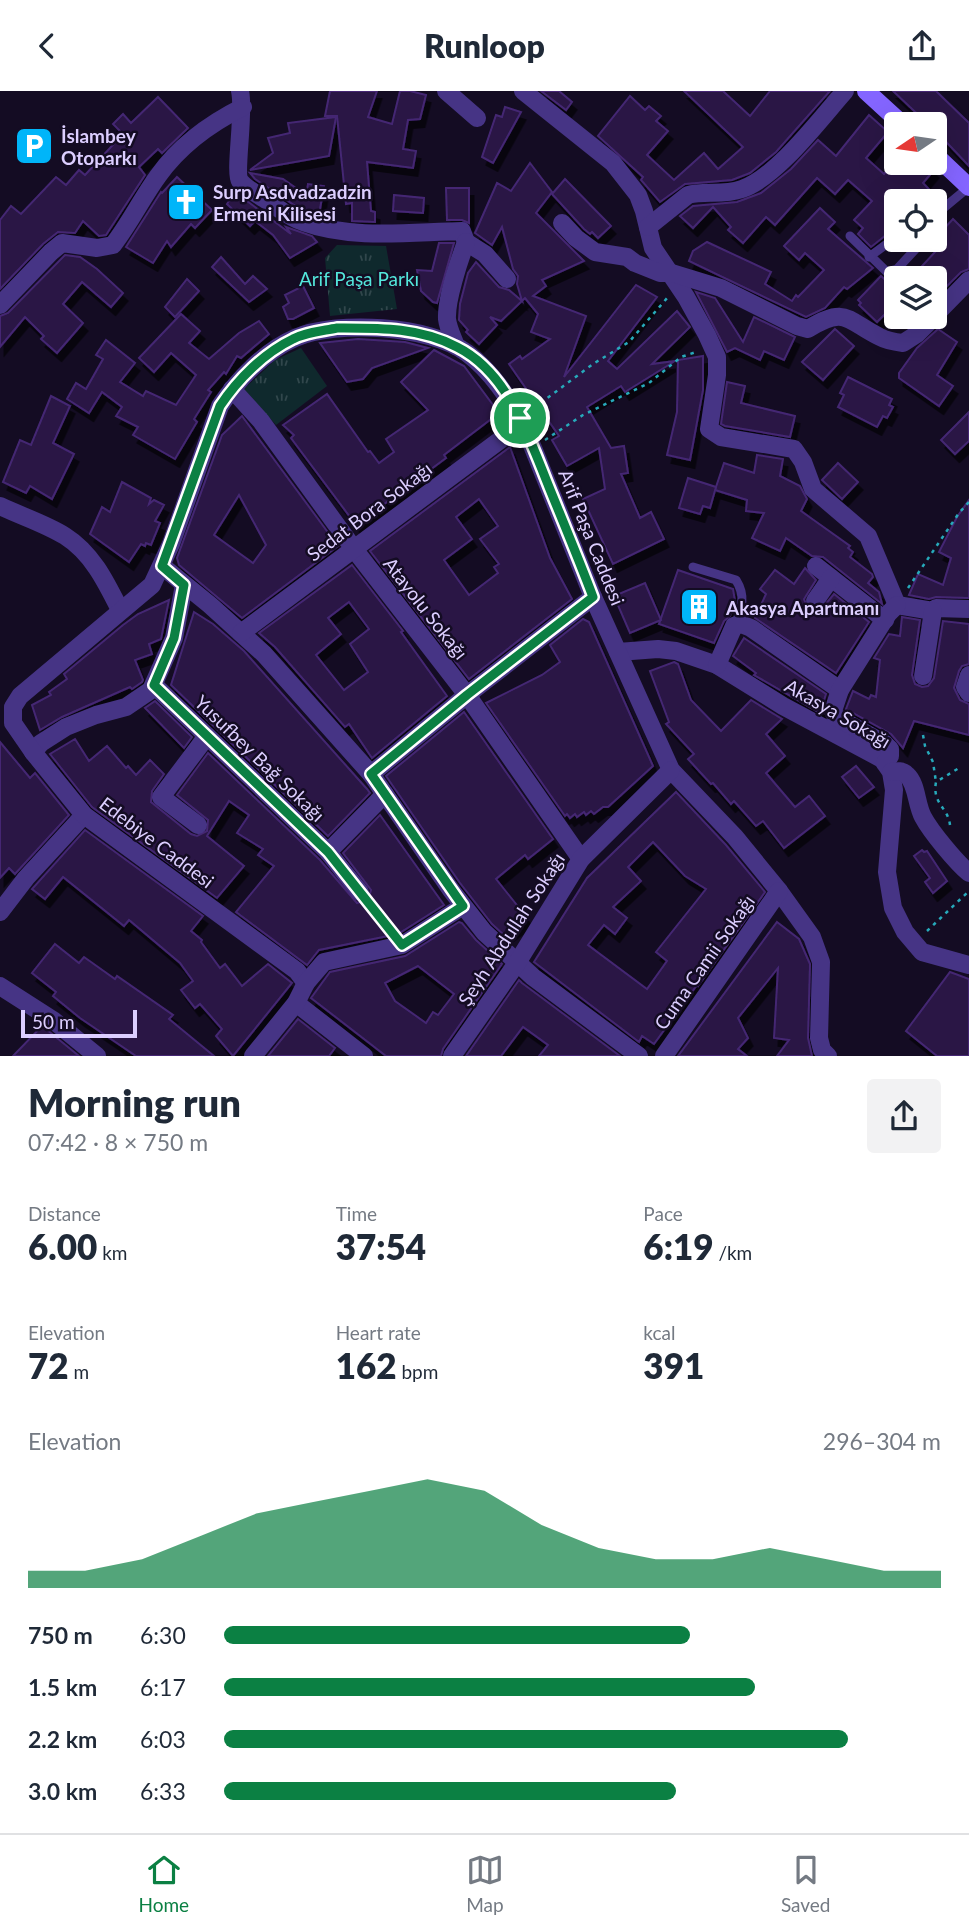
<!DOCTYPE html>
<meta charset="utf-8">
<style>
:root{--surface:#fff;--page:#f2f2f3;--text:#1f2937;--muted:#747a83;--line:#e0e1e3;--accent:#0b8043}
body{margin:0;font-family:Lato,sans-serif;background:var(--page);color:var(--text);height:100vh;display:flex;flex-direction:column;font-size:26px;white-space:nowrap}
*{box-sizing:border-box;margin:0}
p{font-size:23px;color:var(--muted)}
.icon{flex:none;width:38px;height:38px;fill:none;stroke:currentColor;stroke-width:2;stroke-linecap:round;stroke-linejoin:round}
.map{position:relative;height:965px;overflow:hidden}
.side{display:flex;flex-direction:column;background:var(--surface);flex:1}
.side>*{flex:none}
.needle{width:46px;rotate:257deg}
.controls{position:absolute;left:884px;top:21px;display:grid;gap:14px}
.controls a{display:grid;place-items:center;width:63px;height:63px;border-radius:7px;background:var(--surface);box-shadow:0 7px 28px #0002;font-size:35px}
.scale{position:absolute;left:21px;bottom:18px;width:116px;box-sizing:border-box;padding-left:7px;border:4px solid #dcceff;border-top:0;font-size:19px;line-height:24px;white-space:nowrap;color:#dcceff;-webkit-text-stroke:5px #140c23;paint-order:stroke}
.pin{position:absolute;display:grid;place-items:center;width:60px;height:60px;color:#fff;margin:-30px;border:4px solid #fff;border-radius:50%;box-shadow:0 2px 7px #0007}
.round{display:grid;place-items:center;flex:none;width:74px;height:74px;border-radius:7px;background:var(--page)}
.summary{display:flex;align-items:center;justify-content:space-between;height:119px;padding:0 28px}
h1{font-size:38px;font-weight:800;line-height:52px}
.figures{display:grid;grid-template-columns:repeat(3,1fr);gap:10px;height:119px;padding:7px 28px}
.figures div{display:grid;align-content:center}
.figures b{font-size:35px;font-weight:800}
.figures small{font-size:19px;font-weight:400}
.figures p{font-size:19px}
.chart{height:196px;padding:14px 28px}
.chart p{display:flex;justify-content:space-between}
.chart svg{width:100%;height:126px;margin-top:7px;fill:var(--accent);opacity:.7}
ul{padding:0 28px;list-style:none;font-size:23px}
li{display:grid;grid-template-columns:112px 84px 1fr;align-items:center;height:52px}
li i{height:18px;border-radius:9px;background:var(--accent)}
header{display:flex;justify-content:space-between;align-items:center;height:91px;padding:0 28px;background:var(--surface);font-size:32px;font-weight:800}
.menu{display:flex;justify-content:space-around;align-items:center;height:98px;border-top:2px solid var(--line);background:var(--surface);font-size:19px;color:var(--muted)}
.menu a{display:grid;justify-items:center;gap:4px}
.menu .on{color:var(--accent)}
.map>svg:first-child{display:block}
</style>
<header><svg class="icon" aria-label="back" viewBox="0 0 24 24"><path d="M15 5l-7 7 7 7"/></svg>Runloop<svg class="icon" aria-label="share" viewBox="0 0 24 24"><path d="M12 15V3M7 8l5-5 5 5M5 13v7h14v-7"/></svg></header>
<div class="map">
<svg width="969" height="965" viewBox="0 0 969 965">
<defs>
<pattern id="park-tufts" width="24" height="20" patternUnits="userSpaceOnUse" patternTransform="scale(1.75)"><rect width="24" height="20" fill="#0f292d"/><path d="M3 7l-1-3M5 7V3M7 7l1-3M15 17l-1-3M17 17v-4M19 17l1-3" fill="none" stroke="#31474c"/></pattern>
<filter id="shadow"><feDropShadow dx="4.5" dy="8" stdDeviation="0" flood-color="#0009"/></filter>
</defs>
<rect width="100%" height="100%" fill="#140c23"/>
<g fill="url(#park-tufts)">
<polygon points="337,154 386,155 397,218 330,225 325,167"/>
<polygon points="301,257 327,295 276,334 244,298 275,269"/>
</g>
<g fill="#291745" stroke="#442873" stroke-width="2" fill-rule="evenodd" filter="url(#shadow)">
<polygon points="330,0 377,0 368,26 392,33 400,0 410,0 426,4 420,28 408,29 403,58 416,60 413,77 367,71 371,120 375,121 375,131 352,130 352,112 346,113 337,25 325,25"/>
<polygon points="541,0 559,0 572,11 566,19"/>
<polygon points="684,0 723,0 750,25 770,0 830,0 776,61 750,82 732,89 685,93 660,111 641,89 643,86 598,45 630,5 645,19 649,15 661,25 656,30 668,40 647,64 674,89 704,62 718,78 743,56"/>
<polygon points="893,0 936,0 969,32 969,75 934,38 934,33 928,33"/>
<polygon points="158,6 188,37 162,62 158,58 139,76 145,84 106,144 99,145 83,130 75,142 58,141 43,153 0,198 0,129 11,115 21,123 56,86 66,94 79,79 85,84 123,43 113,33 123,23 131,32"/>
<polygon points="505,16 521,21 493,72 482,66 496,24 502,26"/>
<polygon points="869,24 888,41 866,67 884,83 893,72 926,72 934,79 923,92 940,110 896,110 896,136 871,156 858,143 863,137 854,129 872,110 848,89 835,103 817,87 775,134 766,126 743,152 728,139 731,136 713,116 693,137 680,125 693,115 737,111 761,102 791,78 818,49 836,65"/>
<polygon points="336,26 329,65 250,79 273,62 268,47 290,42 288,32"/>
<polygon points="530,72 552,101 536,122 584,170 542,189 546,195 533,205 586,225 564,286 636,194 657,206 608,270 617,278 677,220 690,236 652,273 675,270 625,301 621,295 587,316 611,357 624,355 628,382 621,383 640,427 651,421 664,448 613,473 583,408 605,398 599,357 567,375 552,349 559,345 509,273 520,265 522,268 550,248 531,241 538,223 525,207 501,230 490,226 497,234 479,253 466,241 468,239 459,229 460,213 468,182 476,171 499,196 509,199 522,210 517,193 518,185 513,178 502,136 492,154 475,142 497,92 511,100"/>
<polygon points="250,82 283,88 306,104 308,93 324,95 319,124 294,114 255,88"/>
<polygon points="177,86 212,119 195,137 191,133 171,156 167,150 153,172 126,156 161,101 162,102"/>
<polygon points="565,88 611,135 598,147 592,141 590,143 584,138 552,103"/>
<polygon points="446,97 469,97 469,132 462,129 447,129"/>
<polygon points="235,101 291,143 286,136 312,145 317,151 290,167 273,144 255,130 250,135 227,113"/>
<polygon points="394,104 424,107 423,122 393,120"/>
<polygon points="820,117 835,131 828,138 873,177 847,198 844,196 825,217 806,226 689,170 693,160 707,151 771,181 765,193 792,210 796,204 798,206 824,179 805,162 799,169 784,155"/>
<polygon points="953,128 969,144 969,178 961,181 934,208 934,187 911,187 936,160 930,153"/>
<polygon points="439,152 454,152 437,212 433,211 421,200 417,179 432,180"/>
<polygon points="65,164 80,166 97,178 123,202 111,216 82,191 63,213 83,232 57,262 41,248 44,245 25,226 0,256 0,225 8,222"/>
<polygon points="221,166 245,193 253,185 267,198 249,211 212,176"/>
<polygon points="881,185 896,199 896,212 877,231 859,214 861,212 858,209"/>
<polygon points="187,188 199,200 175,226 165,216"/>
<polygon points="303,195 314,217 293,228 288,228 283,216 289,212 285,204"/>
<polygon points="696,201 715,207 743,251 754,226 795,246 784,269 764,260 760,269 735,257 727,261"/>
<polygon points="181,223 200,240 189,252 209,268 239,242 259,230 269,243 241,267 237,265 226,283 224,281 208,299 211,301 194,328 197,331 175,368 133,344 138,336 116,325 122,316 102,301 89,322 67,308 76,292 86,298 103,268 96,264 106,249 135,272 120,291 143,305 146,300 176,314 196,284 171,262 154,281 139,267"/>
<polygon points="835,238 854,255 823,289 802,271"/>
<polygon points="938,238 957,251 937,284 953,295 939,315 899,287 899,282 917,257"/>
<polygon points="358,248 405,251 428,257 372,277 363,288 347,291 320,252"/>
<polygon points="434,259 464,275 499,322 444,364 446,367 356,434 291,347 294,344 283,334 327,303 368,361 370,360 379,372 394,361 386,348 428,319 401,291"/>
<polygon points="703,265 703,299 690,369 667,364 677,321 678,269"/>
<polygon points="848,286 892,308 889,314 893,316 887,327 883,325 877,336 838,316 844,304 840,302"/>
<polygon points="727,291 745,295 741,312 795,325 790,346 725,335 721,333"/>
<polygon points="51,305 70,315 53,352 74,363 52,408 30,395 26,402 3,391 20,349 31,354"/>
<polygon points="969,321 969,350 955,363 941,349"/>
<path d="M242,325L338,455L242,527L179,474L177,467L222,344ZM239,404L266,454L253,472L214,444Z"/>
<path d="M510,356L550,467L572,508L469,588L370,460ZM479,408L498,435L480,448L499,473L494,476L498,482L469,504L444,469L472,448L456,426Z"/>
<polygon points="757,364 783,368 780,385 800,395 807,408 801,420 850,455 848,457 853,461 850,466 872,483 873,486 868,492 879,501 882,513 823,466 812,465 786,447 780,460 752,447 764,422 746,420 747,409 715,399 724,372 754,382"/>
<polygon points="838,372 858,391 842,408 822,389"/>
<polygon points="688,387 716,396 710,417 703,415 700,423 679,417"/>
<polygon points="122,391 151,407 149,413 154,409 164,414 155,430 160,432 151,454 146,452 145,455 141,453 129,471 90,443 102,416 110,421"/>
<polygon points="969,409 969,507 936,506 929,508 909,504 918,483 943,494 951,467 939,461 957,426"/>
<path d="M352,474L403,540L401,541L447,605L372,667L349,633L345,636L275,556L259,542ZM349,511L369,538L350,553L368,581L344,599L316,564L341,543L328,527Z"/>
<polygon points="805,477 816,489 804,508 808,519 815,521 820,520 834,503 869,531 836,582 755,527 766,503 760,498 775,479 794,493"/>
<polygon points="678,479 733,498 735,510 730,525 724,530 714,552 659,533"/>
<polygon points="645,492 661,529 630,542 614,505"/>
<polygon points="169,509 161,548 149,553 152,563 135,569 143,589 142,591 132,598 130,596 62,626 40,639 32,614 51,604 49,601 67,588 64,583 123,534 138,523"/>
<polygon points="194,521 213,533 244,560 367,698 370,702 328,745 171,594"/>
<polygon points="902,526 920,529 912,584 915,593 922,596 928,595 934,587 943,530 969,533 969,573 962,575 959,580 954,597 960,609 969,613 969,644 914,630 903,657 891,643 846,618 853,600 869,608 871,604 876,606 880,569 874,567 889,543 900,545"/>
<polygon points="583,528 589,531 653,675 608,716 603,716 594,723 591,720 586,724 584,721 577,726 575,723 570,727 567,723 565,725 486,612 542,584 560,571 550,554"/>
<polygon points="744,547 826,603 820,622 754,584 756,582 733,565"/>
<polygon points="674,571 678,573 691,609 721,640 751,609 782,628 766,643 785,665 766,682 795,716 809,705 825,725 784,757 763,730 756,735 734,710 731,713 713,692 711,693 688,668 694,663 666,633 669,631 650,580"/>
<polygon points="155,610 192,646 184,657 145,617"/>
<polygon points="464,621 553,748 528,768 525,764 496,788 528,828 505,845 492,833 460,792 386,685"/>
<polygon points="75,648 89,670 107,655 126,677 128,675 136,684 150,669 164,683 152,700 151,711 191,743 197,745 207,740 208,729 177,704 208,662 320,769 357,812 368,809 371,799 343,762 380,724 444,814 398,843 319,859 307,874 236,821 274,775 258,764 263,758 237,742 249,724 229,710 207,745 244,775 217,807 92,716 50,663"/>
<polygon points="0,651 30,687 35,682 69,724 15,783 9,777 0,787"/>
<polygon points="856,675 874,696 859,707 842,686"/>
<path d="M676,701L726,754L765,801L698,895L697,894L654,953L642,945L639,951L534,871L587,787ZM653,751L685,785L706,798L656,861L667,870L647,898L588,854L604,834L615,843L627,827L613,816L641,790L628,776Z"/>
<polygon points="85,739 203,825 191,840 202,849 201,851 220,877 225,873 242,895 268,873 292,892 233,965 216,945 222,938 200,913 195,917 181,899 193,890 180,872 129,829 124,835 63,786 45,808 32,798"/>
<polygon points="922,759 924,761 927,760 947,790 933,802 925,791 930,787 914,765"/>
<path d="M459,831L462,832L476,849L502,873L443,958L441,965H386L311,907L330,881L405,865ZM418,875L454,903L438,924L433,921L426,932L395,910L385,892Z"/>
<polygon points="777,831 799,848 810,873 808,947 812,965 777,965 789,949 774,947 778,877 738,927 748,947 738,958 747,965 678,965"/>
<polygon points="55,853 79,872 84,866 115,888 117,885 173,924 169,928 214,965 136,965 80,927 53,905 56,901 32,882"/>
<polygon points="950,881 969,888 969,965 937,965 906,940"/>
<polygon points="519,889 522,892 620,965 539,965 548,954 523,936 501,965 466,965"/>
<polygon points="298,928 335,957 329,965 268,965"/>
<polygon points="42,935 46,938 79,965 13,965"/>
</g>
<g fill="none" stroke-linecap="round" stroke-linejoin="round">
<g stroke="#27aabb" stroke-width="2.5" stroke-dasharray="3.5 5" stroke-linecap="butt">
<polyline points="534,317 593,273 629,251 668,206"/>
<polyline points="545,349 583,324 649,292 681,266 696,261"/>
<polyline points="908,497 959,422 969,411"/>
<polyline points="923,644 925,655 933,671 936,691"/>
<path d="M950,734C948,716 932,713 936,691L959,677"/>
<polyline points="369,812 391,840"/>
<polyline points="927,840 969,800"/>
</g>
<g stroke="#463485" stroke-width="9">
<polyline points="934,125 969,96"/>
<polyline points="850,145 887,181 897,178 924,149"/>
<polyline points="869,166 896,146"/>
<path d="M693,476L736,489C746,505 742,517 735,534"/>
</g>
<g stroke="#463485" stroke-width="18">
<path d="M240,0C245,21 234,81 240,90C245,97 259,104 266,109C277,116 290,127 303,131C353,149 410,141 462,140L466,151"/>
<polyline points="446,0 477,27"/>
<polyline points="523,0 613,72 638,104 644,120 653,157 686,206 707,244 717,266 717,284 709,338 721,346 794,358 803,371 813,398 868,445 897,514"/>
<path d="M562,132L576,147L595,161L627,166L635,172L660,182H672L721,197L797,235L808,238C846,214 847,230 880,246C887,250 895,251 903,252L917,243L934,226"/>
<path d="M648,136L688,104C704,99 722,105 742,98C777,86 820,28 845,0"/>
<polyline points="466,151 485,163 507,188"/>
<path d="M0,214L51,161L62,152L97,157L113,154C130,132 142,107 158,85C180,54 209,33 243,16"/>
<polyline points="934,225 969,189"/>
<path d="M456,255C453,247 448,237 447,228C446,209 459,170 466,151"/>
<polyline points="232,298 261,330 354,458 467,604 581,768"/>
<path d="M0,415C21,425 46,433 65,445C92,462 106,491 120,519"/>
<polyline points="162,475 210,514 264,563 371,683 451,799 484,841 533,886 639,965"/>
<polyline points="816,475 885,529"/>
<polyline points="815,510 831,487"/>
<polyline points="897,514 933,520 936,517 969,518"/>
<polyline points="241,542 523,332"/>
<polyline points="618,561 658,558 676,560 717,574 783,615 882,668 891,681 894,699 887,781 893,817 905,841 922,861 969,874"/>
<polyline points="717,574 734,535 741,533 751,537 840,599"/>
<polyline points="969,584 965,596 969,602"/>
<polyline points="923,585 933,520"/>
<polyline points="154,594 328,761 360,801"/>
<polyline points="33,661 41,652 66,636 96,624 126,616 151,599 174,547 184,494"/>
<polyline points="885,672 890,665 890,658 885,653 836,626 833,620 840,599 888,523 897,514"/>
<path d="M891,681C897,680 902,679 907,684C917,693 916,713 923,726C931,741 956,771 969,782"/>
<polyline points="371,683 467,604 593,506"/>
<polyline points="198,734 161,706 207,645"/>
<polyline points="328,761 385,703"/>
<polyline points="0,821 26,787 84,724"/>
<path d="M306,892L297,880L84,724L33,661L13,632V616L20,605L152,494L171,453L220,315C238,288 265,260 295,247C336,229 430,234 467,262C492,281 507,305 523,332L593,506L671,679L735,746L779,800L812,846L821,871L819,947L822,959L828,965"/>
<polyline points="0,895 53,929 97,965"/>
<polyline points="296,912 364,965"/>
<polyline points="253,965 296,912 306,892 324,871 402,854 463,815"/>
<polyline points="452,965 517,872 581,768 671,679"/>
<polyline points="664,965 779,800"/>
</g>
<g stroke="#8465ff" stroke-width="18">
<polyline points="866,0 902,33"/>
<polyline points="934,63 969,96"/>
</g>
</g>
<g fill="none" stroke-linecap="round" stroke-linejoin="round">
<defs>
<path id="route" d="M337,237C378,237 419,236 457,256C509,282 529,347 549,396C564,433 579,469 593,506L467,604L371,683L463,815L402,854L328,761L154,594L174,547L184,494L162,475L220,315C238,288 264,262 293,248C306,241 322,240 337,237Z"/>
</defs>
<use href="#route" stroke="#fff" stroke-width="14"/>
<use href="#route" stroke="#0b8043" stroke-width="9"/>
</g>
<defs>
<symbol id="parking-square" viewBox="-11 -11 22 22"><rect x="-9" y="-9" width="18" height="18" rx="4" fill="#00b5f9" stroke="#140c23"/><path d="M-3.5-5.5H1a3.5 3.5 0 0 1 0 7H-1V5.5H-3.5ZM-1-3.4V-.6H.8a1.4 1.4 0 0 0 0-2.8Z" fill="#fff"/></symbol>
<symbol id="church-square" viewBox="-11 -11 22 22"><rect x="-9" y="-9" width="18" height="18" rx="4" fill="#00b5f9" stroke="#140c23"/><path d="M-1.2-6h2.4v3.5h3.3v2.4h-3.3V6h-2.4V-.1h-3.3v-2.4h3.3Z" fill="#fff"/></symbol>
<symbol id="building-square" viewBox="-11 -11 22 22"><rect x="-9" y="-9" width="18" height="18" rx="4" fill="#00b5f9" stroke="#140c23"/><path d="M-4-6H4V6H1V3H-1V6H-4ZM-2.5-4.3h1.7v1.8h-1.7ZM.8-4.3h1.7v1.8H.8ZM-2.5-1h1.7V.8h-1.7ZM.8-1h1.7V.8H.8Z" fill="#fff"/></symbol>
</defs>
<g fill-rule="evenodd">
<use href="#parking-square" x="12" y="33" width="44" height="44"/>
<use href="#church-square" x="164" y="89" width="44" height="44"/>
<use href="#building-square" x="677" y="494" width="44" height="44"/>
</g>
<g text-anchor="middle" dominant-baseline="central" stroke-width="5" stroke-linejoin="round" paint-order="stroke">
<g font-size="19" font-weight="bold" fill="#dcceff" stroke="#140c23" text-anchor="start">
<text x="61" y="44">İslambey<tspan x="61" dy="22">Otoparkı</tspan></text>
<text x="213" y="100">Surp Asdvadzadzin<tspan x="213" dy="22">Ermeni Kilisesi</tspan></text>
<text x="726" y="516">Akasya Apartmanı</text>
</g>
<g font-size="19" fill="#53e6db" stroke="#140c23">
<text x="359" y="187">Arif Paşa Parkı</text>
</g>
<g font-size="19" fill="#dcceff" stroke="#140c23">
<text transform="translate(369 420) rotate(-37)">Sedat Bora Sokağı</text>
<text transform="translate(592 446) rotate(68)">Arif Paşa Caddesi</text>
<text transform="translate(426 517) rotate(52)">Atayolu Sokağı</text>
<text transform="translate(838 622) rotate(30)">Akasya Sokağı</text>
<text transform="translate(260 667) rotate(44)">Yusufbey Bağ Sokağı</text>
<text transform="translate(157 751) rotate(37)">Edebiye Caddesi</text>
<text transform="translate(511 838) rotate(-57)">Şeyh Abdullah Sokağı</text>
<text transform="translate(704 871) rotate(-55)">Cuma Camii Sokağı</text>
</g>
</g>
</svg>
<div class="controls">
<a><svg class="needle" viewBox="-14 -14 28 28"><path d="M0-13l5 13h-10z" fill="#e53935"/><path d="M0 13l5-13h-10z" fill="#747a83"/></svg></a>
<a><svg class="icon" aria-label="locate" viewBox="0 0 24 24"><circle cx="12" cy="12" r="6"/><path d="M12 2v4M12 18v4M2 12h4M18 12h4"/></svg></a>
<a><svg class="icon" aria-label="layers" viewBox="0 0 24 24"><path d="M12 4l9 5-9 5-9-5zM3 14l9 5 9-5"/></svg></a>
</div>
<div class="scale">50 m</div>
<div class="pin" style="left:520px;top:327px;background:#1e9e55"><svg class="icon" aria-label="arrive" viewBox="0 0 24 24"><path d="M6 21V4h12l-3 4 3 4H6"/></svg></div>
</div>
<section class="side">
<div class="summary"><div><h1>Morning run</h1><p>07:42 · 8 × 750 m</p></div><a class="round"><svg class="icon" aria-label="share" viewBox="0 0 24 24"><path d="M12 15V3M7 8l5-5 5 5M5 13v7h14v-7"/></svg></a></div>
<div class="figures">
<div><p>Distance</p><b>6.00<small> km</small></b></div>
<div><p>Time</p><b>37:54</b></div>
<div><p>Pace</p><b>6:19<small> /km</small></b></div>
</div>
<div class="figures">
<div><p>Elevation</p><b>72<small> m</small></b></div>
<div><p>Heart rate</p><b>162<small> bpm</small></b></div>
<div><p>kcal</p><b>391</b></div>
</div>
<div class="chart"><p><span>Elevation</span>296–304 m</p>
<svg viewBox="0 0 160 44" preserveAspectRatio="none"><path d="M0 44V38L10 38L20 34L30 26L40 18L50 14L60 10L70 6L80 10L90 22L100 30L110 34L120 34L130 30L140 34L150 38L160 38V44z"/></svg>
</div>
<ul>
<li><b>750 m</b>6:30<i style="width:65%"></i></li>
<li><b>1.5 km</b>6:17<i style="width:74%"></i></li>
<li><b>2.2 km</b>6:03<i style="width:87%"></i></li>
<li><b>3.0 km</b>6:33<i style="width:63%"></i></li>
</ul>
</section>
<nav class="menu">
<a class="on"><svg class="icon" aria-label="home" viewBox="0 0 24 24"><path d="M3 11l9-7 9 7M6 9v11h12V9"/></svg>Home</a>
<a><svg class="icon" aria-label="map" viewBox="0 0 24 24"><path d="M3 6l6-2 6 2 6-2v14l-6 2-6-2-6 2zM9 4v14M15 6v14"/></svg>Map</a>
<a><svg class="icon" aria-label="saved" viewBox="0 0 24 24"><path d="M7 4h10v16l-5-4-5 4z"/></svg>Saved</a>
</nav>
